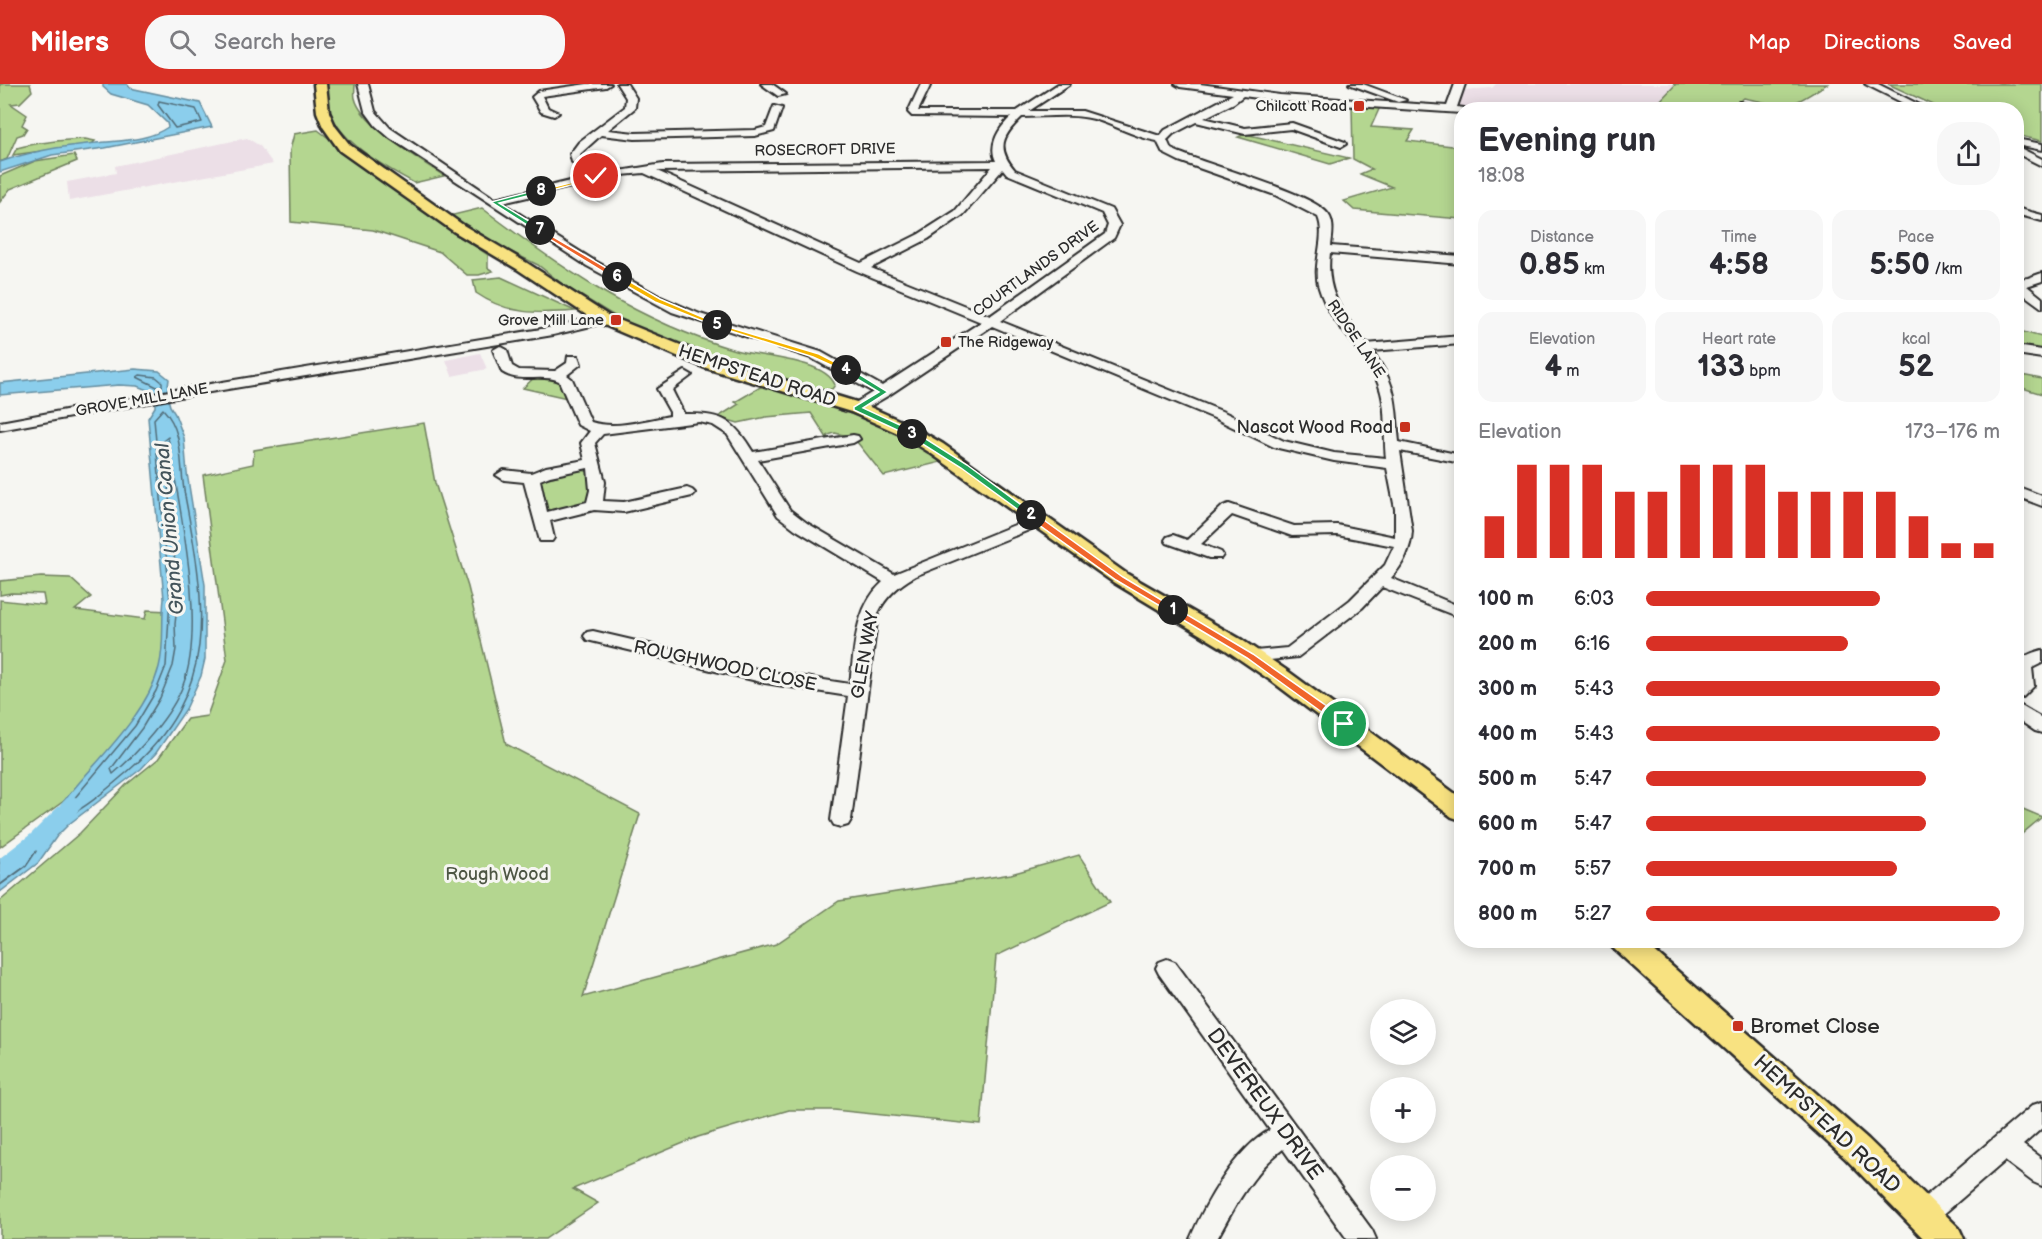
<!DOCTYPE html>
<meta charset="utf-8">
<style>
:root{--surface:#fff;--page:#f7f7f7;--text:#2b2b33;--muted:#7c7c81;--accent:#d93025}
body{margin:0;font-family:"Balsamiq Sans",sans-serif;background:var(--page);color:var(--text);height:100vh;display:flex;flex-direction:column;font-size:22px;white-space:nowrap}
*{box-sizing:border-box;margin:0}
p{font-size:20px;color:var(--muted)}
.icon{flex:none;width:33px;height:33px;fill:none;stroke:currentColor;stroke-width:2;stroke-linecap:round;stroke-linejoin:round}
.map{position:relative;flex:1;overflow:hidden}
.panel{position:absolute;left:1454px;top:18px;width:570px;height:846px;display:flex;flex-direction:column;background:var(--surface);border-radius:24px;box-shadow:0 3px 15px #0003}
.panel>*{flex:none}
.buttons{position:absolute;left:1370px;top:915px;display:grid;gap:12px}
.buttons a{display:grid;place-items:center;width:66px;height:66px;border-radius:50%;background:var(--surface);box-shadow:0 3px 15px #0003;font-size:30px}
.pin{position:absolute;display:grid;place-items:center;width:51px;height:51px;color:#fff;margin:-26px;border:3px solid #fff;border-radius:50%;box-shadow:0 2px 6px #0007}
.km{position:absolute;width:30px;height:30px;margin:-15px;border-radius:50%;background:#222;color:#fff;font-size:16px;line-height:30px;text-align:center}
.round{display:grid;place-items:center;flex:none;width:63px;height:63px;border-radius:24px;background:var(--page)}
.head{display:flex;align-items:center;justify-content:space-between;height:102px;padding:0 24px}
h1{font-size:33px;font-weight:700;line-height:45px}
.figures{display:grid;grid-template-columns:repeat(3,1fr);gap:9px;height:102px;padding:6px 24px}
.figures div{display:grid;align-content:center;border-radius:15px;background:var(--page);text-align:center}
.figures b{font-size:30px;font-weight:700}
.figures small{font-size:16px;font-weight:400}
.figures p{font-size:16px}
.chart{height:168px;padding:12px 24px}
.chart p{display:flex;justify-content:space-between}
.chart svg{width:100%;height:108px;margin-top:6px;stroke:var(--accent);stroke-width:6}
ul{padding:0 24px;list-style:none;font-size:20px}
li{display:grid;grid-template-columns:96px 72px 1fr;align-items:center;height:45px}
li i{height:15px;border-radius:8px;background:var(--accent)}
header{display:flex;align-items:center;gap:36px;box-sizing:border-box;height:84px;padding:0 30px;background:var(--accent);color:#fff}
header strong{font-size:28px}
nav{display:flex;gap:33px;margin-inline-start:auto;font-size:21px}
.search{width:420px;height:54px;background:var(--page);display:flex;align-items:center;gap:15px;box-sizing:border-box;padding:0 21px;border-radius:24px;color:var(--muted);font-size:22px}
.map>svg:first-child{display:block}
</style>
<header>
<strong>Milers</strong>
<div class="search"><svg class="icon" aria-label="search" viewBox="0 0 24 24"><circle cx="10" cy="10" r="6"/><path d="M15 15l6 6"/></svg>Search here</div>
<nav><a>Map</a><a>Directions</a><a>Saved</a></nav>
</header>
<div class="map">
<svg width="2042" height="1155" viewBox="0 0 2042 1155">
<rect width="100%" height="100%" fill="#f6f6f2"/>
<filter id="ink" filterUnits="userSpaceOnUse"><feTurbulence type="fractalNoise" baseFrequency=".0167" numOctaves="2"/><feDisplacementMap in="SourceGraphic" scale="12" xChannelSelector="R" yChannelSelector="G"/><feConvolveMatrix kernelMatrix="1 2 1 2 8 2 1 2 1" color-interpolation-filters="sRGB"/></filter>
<g filter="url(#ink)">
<g fill="#ecdfe7">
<polygon points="1496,0 1673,0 1676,1 1652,25 1489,26 1457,23 1462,6 1492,4"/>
<polygon points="247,54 260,62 273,80 69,117 67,98 116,89 115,82"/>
<polygon points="480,269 487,285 452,292 446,276"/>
</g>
<g fill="#b4d690" stroke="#70805e" stroke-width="1.5">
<polygon points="0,0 30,0 32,7 20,19 11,20 27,31 22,41 27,44 23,50 17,52 7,75 0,78"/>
<path d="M327,0H355C355,5 354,10 355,14C361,41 422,77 444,92L414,99C378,78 321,51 327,0Z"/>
<path d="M1673,0H1827C1787,25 1791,24 1744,14C1722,33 1684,23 1658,19L1675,1Z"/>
<polygon points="1888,0 2042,0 2042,57 2016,51 2016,26 1942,25"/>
<polygon points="1352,22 1380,23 1371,43 1414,46 1407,57 1461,63 1461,135 1354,126 1344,117 1392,103 1360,90 1372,85 1353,75"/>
<polygon points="318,46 431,133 488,171 488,184 493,187 479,191 467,191 440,168 373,146 291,138 290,66 294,50"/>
<polygon points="1245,50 1349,74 1330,80 1238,53"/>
<path d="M85,55L95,57L92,60L13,71L17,64C39,58 62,56 85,55Z"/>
<polygon points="74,71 77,77 10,105 0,118 0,92 35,77"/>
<path d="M482,124C562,185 637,237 735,266C760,273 825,275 835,301L832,305L822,306L728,278L661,255L629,241L565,202L538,181L495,160L449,132Z"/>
<path d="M501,193L575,227C538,230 508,231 476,209L473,196Z"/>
<polygon points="2016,246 2042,253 2042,268 2016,263"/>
<polygon points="2016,290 2042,295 2042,310 2016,302"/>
<polygon points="537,291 551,292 562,298 567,314 523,304"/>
<path d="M762,302C827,321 886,337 941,378L884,392L853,353L835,349L828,351L827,354L811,329L766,333L738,339L718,333L739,320L735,318Z"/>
<polygon points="424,339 435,399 468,503 506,660 640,730 583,913 776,860 839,817 1011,790 1079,771 1110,818 996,872 981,1041 834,1026 789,1026 698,1053 573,1105 598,1119 545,1155 0,1155 0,817 80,749 126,701 158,675 187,635 207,632 227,576 203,391 253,380 254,366"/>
<polygon points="579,386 592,388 590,418 545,427 539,398 541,396"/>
<polygon points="41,493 70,494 91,513 75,526 145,535 147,526 170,527 165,584 131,642 75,709 0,763 0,516 45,521 43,510 11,509 0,511 0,497"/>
<polygon points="2016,722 2042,733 2016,755"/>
</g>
<g fill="#8bceec" stroke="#658d9f" stroke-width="1.5">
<path d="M103,0H127L130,4L200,19L212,43L105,64L52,71L0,88V78C31,67 63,62 96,59C120,56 146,58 168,43L167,39L148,21L111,10L103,3Z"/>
<path d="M135,285L159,287L169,295L167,311L170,322L175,330L184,354L187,389L205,501V575L201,592L186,625L156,669L141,685L69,740L57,752L38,779L0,808V775C18,763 40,758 55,742C60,735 59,724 64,717C95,677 146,633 159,583C165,561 161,538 164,515L148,334L155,323V309L137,302L119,301L0,311V299Z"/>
</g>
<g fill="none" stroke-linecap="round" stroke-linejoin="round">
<g stroke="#516c78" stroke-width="1.5">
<polygon points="159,17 196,25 202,38 175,44 158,21"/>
<polygon points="140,291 156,293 162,298 162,303 159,304 137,293"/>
<path d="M163,325C185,348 179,383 185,412C206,522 221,608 126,689C108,704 90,721 68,732L65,729L68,722L135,642L156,607L166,582L170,515L154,335Z"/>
<path d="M168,353C178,420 207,539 183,601C173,630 136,671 113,690L111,685L142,644L160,614L173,582L176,565L175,540L178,514L164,356Z"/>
</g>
<polyline stroke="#516c78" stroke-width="2" points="0,779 33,765 36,767 26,782 0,801"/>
<polygon fill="#8bceec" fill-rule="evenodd" points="74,713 81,714 83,719 81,724 45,760 7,789 0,791 0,774 31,750 67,714"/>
<defs>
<g id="minor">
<path d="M358,0H368L375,27L390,44L495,115L591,92L572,78L570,70L579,58L625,23L626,14L617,0H627L636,14L635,24L608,46L635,49L755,46L766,43L774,22L782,24L774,47L755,52L635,55L601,51L580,70L581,75L601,90L663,80L996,77C988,61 999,44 1011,33L912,32L908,28L921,0H931L918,27H1017L1058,0H1070L1029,27H1082L1160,52L1165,46L1233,10L1180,3L1175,0H1200L1280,11L1447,22L1455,0H1465L1457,23L1464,24L1465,26H1461V29L1280,17L1243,12L1234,19L1204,34L1245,44L1292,39L1345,58L1346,60L1341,63L1291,45L1245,50L1196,38L1173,50L1167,56L1171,65C1202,80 1312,108 1328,130C1335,139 1332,152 1331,162L1461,172V180L1330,169C1325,210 1343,229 1366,260L1461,252V260L1372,267C1398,303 1395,316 1399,358L1461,371V379L1400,367L1412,447C1411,465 1403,481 1391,494L1461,523V534L1382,503L1362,524L1298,573L1250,578L1244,576L1241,572L1244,568L1287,564L1350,516L1385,481L1394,462L1337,451L1292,452L1232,431L1201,460L1221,468L1223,471L1221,474H1209L1167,459L1165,456L1167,453L1173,451L1187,456L1223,422L1229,420L1294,442L1337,441L1395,453V425L1387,384L1334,377L1274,363L1214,334L992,242L889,311L862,327H852L850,324L852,321L873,308L811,274L672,228L587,182L390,54L376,42L365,27ZM1022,33C1045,33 1071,29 1094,35C1115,41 1134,53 1157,57L1163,69L1179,77L1275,111L1318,133C1327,154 1311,181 1319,204C1330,241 1363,263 1377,297C1388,321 1383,349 1386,374L1334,369L1284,357L1224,328L1000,237L1114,154L1120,141L1111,125L1015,86C996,64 1002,52 1022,33ZM992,83L955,127L919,150L861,179L657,87ZM1003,85L1007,90L1102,129L1108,141L1105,150L990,232L871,184L928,155L963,131ZM644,89L857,187L981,238L882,302L821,268L700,230L661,213L595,177L502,119L622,91Z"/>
<polygon points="587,0 611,0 606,3 542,12 548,24 559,29 554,32 541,28 532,13 539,7"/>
<polygon points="761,0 772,0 786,10 778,12"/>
<polygon points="1349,0 1363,0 1406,16 1398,18"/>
<polygon points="1865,0 1878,0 1930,26 1917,26"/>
<polygon points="1739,18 1762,24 1763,26 1736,23 1734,21"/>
<polygon points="1778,21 1781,22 1782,26 1772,26"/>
<polygon points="2016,55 2042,60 2042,66 2016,61"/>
<polygon points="2016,62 2042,75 2042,82 2016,69"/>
<polygon points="2016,124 2042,131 2042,137 2016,130"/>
<polygon points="2042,189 2042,197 2027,202 2042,214 2042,224 2016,205 2016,195 2028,194"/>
<polygon points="603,231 608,232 609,235 608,238 553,251 180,313 0,346 0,338 180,305 553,243"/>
<path d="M500,262L507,266L512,282L519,286L555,287L567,279L568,272H578L581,280L567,291L572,295L591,338C617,346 644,336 670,332V328L657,305L685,287L692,291L672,306L684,330C722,329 734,336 753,368L853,351L858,352L860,355L853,359L758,376L790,426L807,439L894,490L1032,434H1044L1046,437L1044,440L915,492C899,501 886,512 878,529L851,736L848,741L841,743L834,741L831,736L848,612L765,599L587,556L584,552L587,548L593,547L765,587L850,600C855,563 854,524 883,498L795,445L778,432L727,350L713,341L699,338L603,350L595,359L605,398L603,417L624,418L687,404L692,406L695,409L692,412L624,428L594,426L550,437L554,454L552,457H540L524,398L504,396L496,391L504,386L531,389L546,383L585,376L581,359L590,347L578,341L559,297C541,289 520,300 502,288L493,266ZM588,384L590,406L587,418L547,428L540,396L550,392Z"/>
<polygon points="2016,262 2042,266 2042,274 2016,270"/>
<polygon points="2016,402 2042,412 2042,422 2016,412"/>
<path d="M2042,566V579L2032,584L2034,602L2023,613L2016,615C2016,585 2008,575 2042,566Z"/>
<polygon points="2016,619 2042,634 2042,649 2035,647 2016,634"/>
<path d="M1637,856H1663C1656,869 1644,880 1630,875L1627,869Z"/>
<path d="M1167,875L1175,878L1372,1146L1376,1155H1347L1283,1065C1253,1088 1235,1122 1217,1155H1190C1205,1120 1235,1065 1270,1046L1159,890L1156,884L1159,878Z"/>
<polygon points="2042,1018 2042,1044 2023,1061 2042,1075 2042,1102 2033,1098 2005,1077 1932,1140 1923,1143 1914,1140 1910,1131 1914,1122 2033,1021"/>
</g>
<g id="major">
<polygon points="314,0 326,0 329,28 335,42 350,61 463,141 527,179 609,232 715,275 863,320 912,342 943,360 1127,490 1242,556 1289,588 1461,714 1461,736 1452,733 1273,598 1226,566 1113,498 929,368 900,350 851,328 703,283 597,238 517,185 453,147 340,67 323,43 317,28"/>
<polygon points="1609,856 1642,856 1868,1055 1959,1144 1964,1155 1924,1155 1846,1075 1613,864"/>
</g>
</defs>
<use href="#minor" stroke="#2b2b2b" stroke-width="4"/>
<use href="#major" stroke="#2b2b2b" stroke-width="5"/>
<use href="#minor" fill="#f6f6f2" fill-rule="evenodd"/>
<use href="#major" fill="#f8e281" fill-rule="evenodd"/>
</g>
</g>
<polygon fill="#f0652b" stroke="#fff" stroke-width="1.5" points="1170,524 1176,524 1253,570 1348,637 1348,642 1341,642 1247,574 1170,528"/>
<polygon fill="#f0652b" stroke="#fff" stroke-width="1.5" points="1028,429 1034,429 1123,493 1178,526 1170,528 1116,496 1028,433"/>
<polygon fill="#22a559" stroke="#fff" stroke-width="1.5" points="910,348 915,348 967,381 1035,431 1028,433 961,384 910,352"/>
<polygon fill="#22a559" stroke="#fff" stroke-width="1.5" points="844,284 849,284 888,308 863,324 915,348 915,352 910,352 854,326 854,323 879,308 844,287"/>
<polygon fill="#f5b400" stroke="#fff" stroke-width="1.5" points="715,239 819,270 850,286 844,287 813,273 715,242"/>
<polygon fill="#f5b400" stroke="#fff" stroke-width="1.5" points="615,192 620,192 660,215 721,241 715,242 655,218 615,195"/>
<polygon fill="#f0652b" stroke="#fff" stroke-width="1.5" points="540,145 620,192 621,193 615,195 538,148"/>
<polygon fill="#22a559" stroke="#fff" stroke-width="1.5" points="541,105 543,108 499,119 542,145 542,148 538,148 491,118"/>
<polygon fill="#f5b400" stroke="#fff" stroke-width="1.5" points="594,90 602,93 541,109 538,107 594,93"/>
<g fill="#c8321e" stroke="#f6f6f2" stroke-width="2">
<rect x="1353" y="16" width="12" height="12" rx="3"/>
<rect x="610" y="230" width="12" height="12" rx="3"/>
<rect x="940" y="252" width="12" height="12" rx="3"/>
<rect x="1399" y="337" width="12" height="12" rx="3"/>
<rect x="1732" y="936" width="12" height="12" rx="3"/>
</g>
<g text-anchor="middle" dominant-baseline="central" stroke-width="6" stroke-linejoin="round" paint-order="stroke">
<g font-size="15" fill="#2b2b2b" stroke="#f6f6f2" text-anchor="end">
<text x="1347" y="22">Chilcott Road</text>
<text x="604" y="236">Grove Mill Lane</text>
<text x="958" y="258" text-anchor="start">The Ridgeway</text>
</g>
<g font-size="15" fill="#2b2b2b" stroke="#f6f6f2">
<text transform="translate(825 66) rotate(-1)">ROSECROFT DRIVE</text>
<text transform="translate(1036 185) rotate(-36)">COURTLANDS DRIVE</text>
<text transform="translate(1356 255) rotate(56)">RIDGE LANE</text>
<text transform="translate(142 316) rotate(-10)">GROVE MILL LANE</text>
</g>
<g font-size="18" fill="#2b2b2b" stroke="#f6f6f2">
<text transform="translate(757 292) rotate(18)">HEMPSTEAD ROAD</text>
<text transform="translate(865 571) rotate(-80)">GLEN WAY</text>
<text transform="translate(725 582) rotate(12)">ROUGHWOOD CLOSE</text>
</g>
<g font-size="18" fill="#2b2b2b" stroke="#f6f6f2" text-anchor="end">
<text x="1393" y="343">Nascot Wood Road</text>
</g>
<g font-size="18" fill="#4d5644" stroke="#f6f6f2">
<text x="497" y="790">Rough Wood</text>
</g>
<g font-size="20" font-style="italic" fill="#43545b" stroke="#f6f6f2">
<text transform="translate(170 445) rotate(-95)">Grand Union Canal</text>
</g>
<g font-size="21" fill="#2b2b2b" stroke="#f6f6f2" text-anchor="start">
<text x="1750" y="942">Bromet Close</text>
</g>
<g font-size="21" fill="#2b2b2b" stroke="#f6f6f2">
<text transform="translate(1265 1020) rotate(54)">DEVEREUX DRIVE</text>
<text transform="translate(1827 1040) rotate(43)">HEMPSTEAD ROAD</text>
</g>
</g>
</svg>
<div class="buttons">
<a><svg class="icon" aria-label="layers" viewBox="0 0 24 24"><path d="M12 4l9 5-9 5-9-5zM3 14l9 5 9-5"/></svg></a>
<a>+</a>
<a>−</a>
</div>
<div class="pin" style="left:1344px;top:640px;background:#1e9e55"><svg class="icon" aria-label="arrive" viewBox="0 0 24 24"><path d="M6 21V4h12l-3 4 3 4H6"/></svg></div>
<div class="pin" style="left:596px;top:92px;background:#d93025"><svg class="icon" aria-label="check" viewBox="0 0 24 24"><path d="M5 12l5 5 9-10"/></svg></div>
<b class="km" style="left:1173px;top:526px">1</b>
<b class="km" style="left:1031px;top:431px">2</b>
<b class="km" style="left:912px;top:350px">3</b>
<b class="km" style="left:846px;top:286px">4</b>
<b class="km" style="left:717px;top:241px">5</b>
<b class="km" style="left:617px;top:193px">6</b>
<b class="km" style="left:540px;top:146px">7</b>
<b class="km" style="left:541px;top:107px">8</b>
<section class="panel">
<div class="head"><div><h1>Evening run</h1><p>18:08</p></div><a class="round"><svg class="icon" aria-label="share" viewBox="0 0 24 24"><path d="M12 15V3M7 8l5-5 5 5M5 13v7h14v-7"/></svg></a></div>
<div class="figures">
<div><p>Distance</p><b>0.85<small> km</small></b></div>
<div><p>Time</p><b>4:58</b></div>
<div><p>Pace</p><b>5:50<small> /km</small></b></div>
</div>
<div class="figures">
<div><p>Elevation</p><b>4<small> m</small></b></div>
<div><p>Heart rate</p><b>133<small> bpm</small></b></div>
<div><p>kcal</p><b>52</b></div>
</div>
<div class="chart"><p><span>Elevation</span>173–176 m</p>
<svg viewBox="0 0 160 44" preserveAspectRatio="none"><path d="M5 44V27M15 44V6M25 44V6M35 44V6M45 44V17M55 44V17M65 44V6M75 44V6M85 44V6M95 44V17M105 44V17M115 44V17M125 44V17M135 44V27M145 44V38M155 44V38"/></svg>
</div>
<ul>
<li><b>100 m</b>6:03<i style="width:66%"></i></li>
<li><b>200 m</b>6:16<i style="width:57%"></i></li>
<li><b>300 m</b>5:43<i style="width:83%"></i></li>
<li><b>400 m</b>5:43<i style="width:83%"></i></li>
<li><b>500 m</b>5:47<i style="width:79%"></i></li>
<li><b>600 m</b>5:47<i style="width:79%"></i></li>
<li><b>700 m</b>5:57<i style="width:71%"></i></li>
<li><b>800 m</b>5:27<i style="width:100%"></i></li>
</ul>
</section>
</div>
